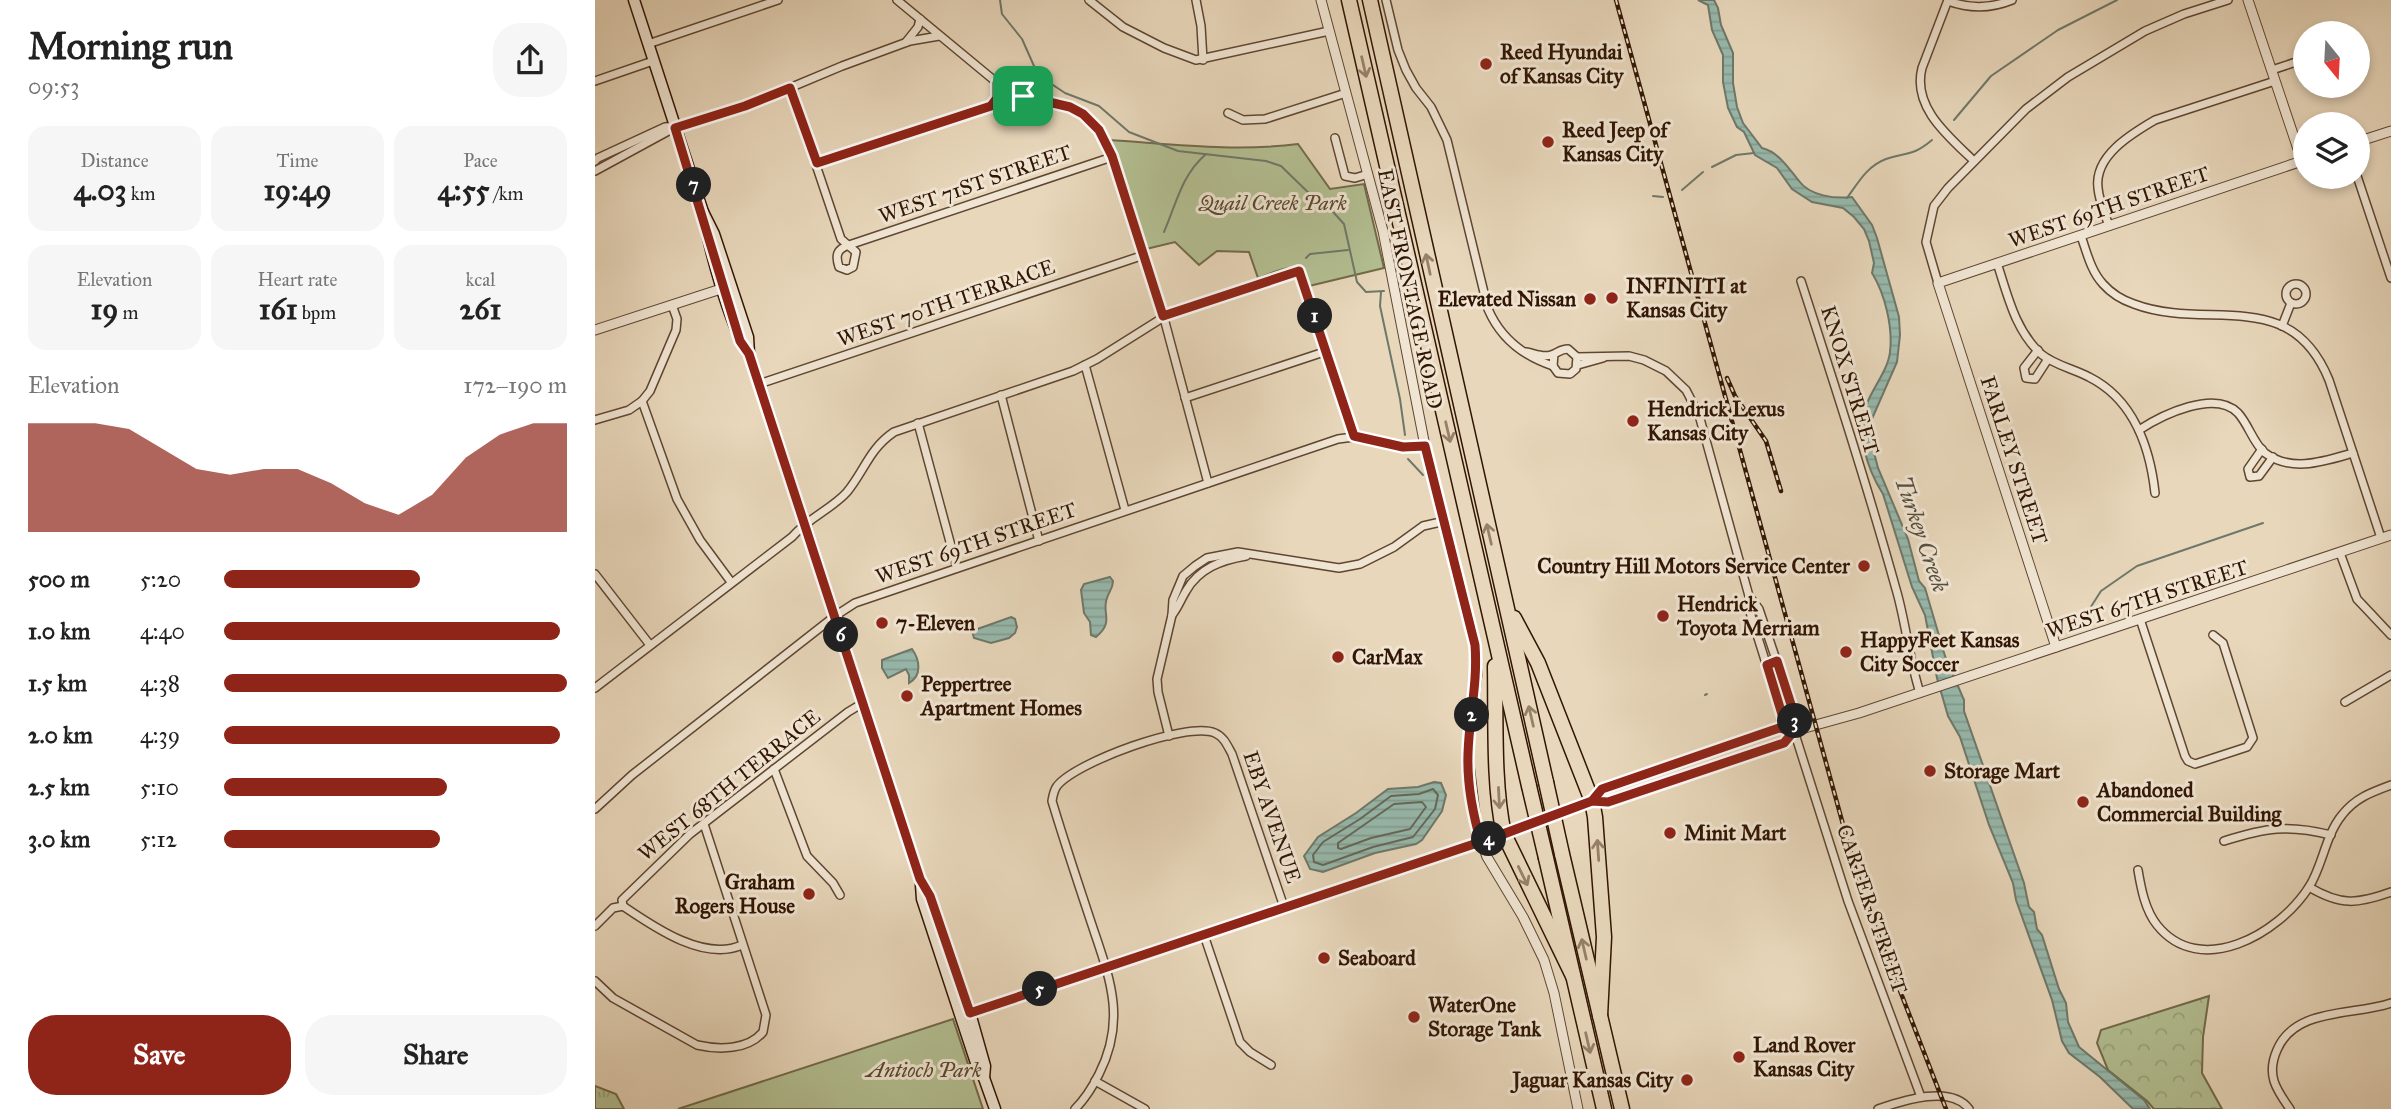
<!DOCTYPE html>
<meta charset="utf-8">
<style>
:root{--surface:#fff;--page:#f6f6f6;--text:#222;--muted:#767676;--accent:#8f2418}
body{margin:0;font-family:"IM FELL Great Primer",serif;background:var(--page);color:var(--text);height:100vh;display:flex;flex-direction:column;font-size:26px;white-space:nowrap}
*{box-sizing:border-box;margin:0}
p{font-size:23px;color:var(--muted)}
.icon{flex:none;width:38px;height:38px;fill:none;stroke:currentColor;stroke-width:2;stroke-linecap:round;stroke-linejoin:round}
.map{position:relative;flex:1;overflow:hidden}
.details{display:flex;flex-direction:column;background:var(--surface);width:595px}
.details>*{flex:none}
.needle{width:46px;rotate:162deg}
.tools{position:absolute;left:1698px;top:21px;display:grid;gap:14px}
.tools a{display:grid;place-items:center;width:77px;height:77px;border-radius:50%;background:var(--surface);box-shadow:0 4px 10px #0003;font-size:35px}
.pin{position:absolute;display:grid;place-items:center;width:60px;height:60px;color:#fff;margin:-30px;border-radius:14px;box-shadow:0 4px 10px #0006}
.km{position:absolute;width:35px;height:35px;margin:-18px;border-radius:50%;background:#222;color:#fff;font-size:19px;line-height:35px;text-align:center}
.round{display:grid;place-items:center;flex:none;width:74px;height:74px;border-radius:28px;background:var(--page)}
.headline{display:flex;align-items:center;justify-content:space-between;height:119px;padding:0 28px}
h1{font-size:38px;font-weight:700;line-height:52px}
.figures{display:grid;grid-template-columns:repeat(3,1fr);gap:10px;height:119px;padding:7px 28px}
.figures div{display:grid;align-content:center;border-radius:18px;background:var(--page);text-align:center}
.figures b{font-size:30px;font-weight:700}
.figures small{font-size:19px;font-weight:400}
.figures p{font-size:19px}
.chart{height:196px;padding:14px 28px}
.chart p{display:flex;justify-content:space-between}
.chart svg{width:100%;height:126px;margin-top:7px;fill:var(--accent);opacity:.7}
.action{display:flex;gap:14px;margin-top:auto;padding:14px 28px}
.action a{flex:1;height:80px;border-radius:28px;background:var(--accent);color:#fff;font-size:28px;font-weight:700;line-height:80px;text-align:center}
.action a+a{background:var(--page);color:var(--text)}
ul{padding:0 28px;list-style:none;font-size:23px}
li{display:grid;grid-template-columns:112px 84px 1fr;align-items:center;height:52px}
li i{height:18px;border-radius:9px;background:var(--accent)}
main{display:flex;flex:1;min-height:0}
.map>svg:first-child{display:block}
</style>
<main>
<section class="details">
<div class="headline"><div><h1>Morning run</h1><p>09:53</p></div><a class="round"><svg class="icon" aria-label="share" viewBox="0 0 24 24"><path d="M12 15V3M7 8l5-5 5 5M5 13v7h14v-7"/></svg></a></div>
<div class="figures">
<div><p>Distance</p><b>4.03<small> km</small></b></div>
<div><p>Time</p><b>19:49</b></div>
<div><p>Pace</p><b>4:55<small> /km</small></b></div>
</div>
<div class="figures">
<div><p>Elevation</p><b>19<small> m</small></b></div>
<div><p>Heart rate</p><b>161<small> bpm</small></b></div>
<div><p>kcal</p><b>261</b></div>
</div>
<div class="chart"><p><span>Elevation</span>172–190 m</p>
<svg viewBox="0 0 160 44" preserveAspectRatio="none"><path d="M0 44V6L10 6L20 6L30 8L40 15L50 22L60 24L70 22L80 22L90 27L100 34L110 38L120 31L130 18L140 10L150 6L160 6V44z"/></svg>
</div>
<ul>
<li><b>500 m</b>5:20<i style="width:57%"></i></li>
<li><b>1.0 km</b>4:40<i style="width:98%"></i></li>
<li><b>1.5 km</b>4:38<i style="width:100%"></i></li>
<li><b>2.0 km</b>4:39<i style="width:98%"></i></li>
<li><b>2.5 km</b>5:10<i style="width:65%"></i></li>
<li><b>3.0 km</b>5:12<i style="width:63%"></i></li>
</ul>
<div class="action"><a>Save</a><a>Share</a></div>
</section>
<div class="map">
<svg width="1796" height="1109" viewBox="0 0 1796 1109">
<defs>
<pattern id="grass-tufts" width="24" height="20" patternUnits="userSpaceOnUse" patternTransform="scale(1.75)"><rect width="24" height="20" fill="#b3bf92"/><path d="M3 7l-1-3M5 7V3M7 7l1-3M15 17l-1-3M17 17v-4M19 17l1-3" fill="none" stroke="#9aa37c"/></pattern>
<pattern id="forest-crowns" width="20" height="18" patternUnits="userSpaceOnUse" patternTransform="scale(1.75)"><rect width="20" height="18" fill="#b3bf92"/><path d="M2 6a3 3 0 1 1 6 0M12 15a3 3 0 1 1 6 0" fill="none" stroke="#9aa37c"/></pattern>
<pattern id="water-rules" width="6" height="5" patternUnits="userSpaceOnUse" patternTransform="scale(1.75)"><rect width="6" height="5" fill="#97baae"/><path d="M0 2.5h6" fill="none" stroke="#839f94"/></pattern>
</defs>
<rect width="100%" height="100%" fill="#e8d7bb"/>
<filter id="stains"><feTurbulence type="fractalNoise" baseFrequency=".00286" numOctaves="4"/><feColorMatrix values="0 0 0 0 .2 0 0 0 0 .09 0 0 0 0 .02 0 0 0 .5 -.17"/></filter>
<radialGradient id="worn" r=".72"><stop offset=".6" stop-color="#630" stop-opacity="0"/><stop offset="1" stop-color="#630" stop-opacity=".3"/></radialGradient>
<polygon fill="url(#grass-tufts)" stroke="#726a4a" stroke-width="2" points="0,1086 21,1094 29,1109 0,1109"/>
<polygon fill="url(#forest-crowns)" stroke="#726a4a" stroke-width="2" points="1614,996 1608,1037 1607,1073 1627,1109 1559,1109 1552,1101 1513,1070 1502,1043 1506,1030"/>
<g fill="#b3bf92" stroke="#726a4a" stroke-width="2">
<path d="M514,140C577,144 640,152 703,144L735,189L769,184L789,268L714,286C705,256 685,271 663,278L654,252L622,251L604,265L580,242L551,249Z"/>
<polygon points="358,1019 388,1109 83,1109"/>
</g>
<g fill="url(#water-rules)" stroke="#6e786a" stroke-width="2">
<path d="M1103,0H1119L1123,8L1126,25L1138,53V83L1142,107L1148,123L1167,148C1184,152 1194,169 1204,181C1215,196 1240,199 1257,197L1277,225L1282,238L1304,317L1305,335L1302,362L1276,421L1277,445L1283,468L1313,539L1324,581L1330,588L1350,656L1369,700V711L1429,883L1434,907L1439,912L1442,929L1447,935L1464,989L1471,1003L1473,1022L1484,1047L1549,1100L1555,1109H1538L1505,1077L1474,1053L1467,1041L1457,1000L1421,900L1418,883L1394,825L1365,737L1353,716L1342,678L1330,615L1317,587L1288,494C1272,469 1259,430 1273,401C1280,385 1293,369 1295,352C1298,327 1290,294 1277,273L1279,263L1274,241L1269,229L1259,217L1248,208L1217,202L1197,189L1182,168L1160,155L1149,132L1142,127L1133,108L1128,82V55L1117,30L1113,5Z"/>
<path d="M515,577L518,581C518,589 514,591 512,598C506,614 520,621 501,637L496,635L495,622L489,613L486,590L489,584Z"/>
<polygon points="416,617 420,619 422,627 420,633 414,638 396,643 379,638 377,631"/>
<path d="M317,649C325,660 327,676 314,683V675L311,669L293,678L287,668V660Z"/>
<polygon points="839,782 846,783 851,795 847,811 827,840 821,844 780,853 728,872 715,869 709,856 723,837 761,813 793,789 823,787"/>
</g>
<g fill="none" stroke-linecap="round" stroke-linejoin="round">
<g stroke="#646858" stroke-width="2">
<polygon points="838,789 843,795 840,809 818,837 778,847 728,865 719,862 718,855 728,842 765,819 796,796 824,794"/>
<polygon points="827,802 831,807 815,829 776,838 746,849 743,848 743,843 799,804"/>
</g>
<g stroke="#6e786a" stroke-width="2">
<polyline points="405,0 407,14 427,39 443,75 470,93 504,106 534,132 583,151 671,161 686,166 721,200 739,213 749,224 762,282 771,292 789,291"/>
<polyline points="1359,120 1396,76 1463,30 1522,0"/>
<polyline points="1117,167 1141,155 1159,153"/>
<polyline points="1087,190 1108,172"/>
<polyline points="1058,196 1068,197"/>
<path d="M1252,198C1263,183 1272,166 1291,159C1313,152 1318,156 1337,140"/>
<path d="M569,232C582,202 586,176 611,154"/>
<polyline points="711,258 715,254 753,250"/>
<polyline points="786,292 785,306 805,399 810,435"/>
<polyline points="813,459 828,475"/>
<polyline points="1490,616 1506,591 1542,566 1668,523"/>
<polyline points="1110,695 1112,694"/>
</g>
<defs>
<g id="minor">
<polyline points="302,0 406,86 428,96 475,107 488,114 504,129 517,157 566,307 613,483"/>
<polyline points="494,0 528,27 569,48 601,60 734,31"/>
<polyline points="601,0 606,26 608,60"/>
<path d="M791,0L803,50L811,70L821,88L836,107L852,140L893,309C905,337 928,356 958,366"/>
<path d="M1353,0L1327,68C1317,107 1353,136 1379,161"/>
<path d="M1353,1C1375,9 1395,9 1417,0"/>
<polyline points="311,42 323,27 325,19"/>
<polyline points="53,44 183,0"/>
<polyline points="1677,70 1710,59"/>
<polyline points="0,81 58,61"/>
<path d="M195,88L246,239L261,252L258,267L252,270L244,267C240,255 242,249 254,245L517,157"/>
<polyline points="633,113 648,120 670,119 751,93"/>
<polyline points="740,138 750,176 760,178 773,174"/>
<polyline points="0,161 3,158 70,127 94,125 161,102 247,66 315,41 344,36"/>
<polyline points="222,163 427,96"/>
<polyline points="0,171 79,128"/>
<polyline points="1762,176 1796,278"/>
<path d="M1514,226C1510,214 1504,201 1503,188C1499,156 1536,134 1560,120L1680,81"/>
<path d="M1486,236C1492,253 1496,271 1508,284C1516,293 1527,300 1539,304C1613,332 1695,284 1734,380L1786,538"/>
<path d="M1402,263C1413,296 1420,330 1446,354C1459,365 1479,369 1494,377C1538,399 1555,447 1560,493"/>
<path d="M1206,281C1239,383 1272,485 1301,589C1311,623 1314,659 1325,693"/>
<polyline points="1343,283 1331,242 1339,206 1353,188 1431,109 1473,77 1550,31 1589,14 1633,0"/>
<circle cx="1701" cy="294" r="10"/>
<polyline points="77,305 82,319 81,330 55,391 47,401 82,499 105,540 136,582"/>
<polyline points="1687,326 1696,303"/>
<polyline points="1443,350 1429,368 1431,378 1440,379 1453,359"/>
<path d="M931,352C938,353 948,358 956,355C963,353 965,349 973,349L982,357L981,369L975,374L963,373L958,366L959,354"/>
<polyline points="982,357 1034,356 1049,360 1071,371 1091,390 1104,415 1154,596 1154,609 1189,721 1198,731"/>
<polyline points="490,365 530,510"/>
<polyline points="983,365 1008,358"/>
<polyline points="164,384 549,255"/>
<polyline points="406,395 444,541"/>
<polyline points="590,398 732,351"/>
<polyline points="0,420 34,410 47,401"/>
<polyline points="323,423 362,568"/>
<path d="M1544,430C1567,415 1620,389 1643,413C1654,425 1658,443 1670,453C1697,473 1730,461 1758,453"/>
<polyline points="1667,449 1653,469 1655,477 1664,476 1678,457"/>
<polyline points="1745,553 1762,599 1796,635"/>
<polyline points="0,574 55,645"/>
<polyline points="1154,596 1164,609 1200,716 1199,731 1253,901 1326,1097"/>
<path d="M577,615C583,608 586,599 591,591C604,568 627,560 651,556"/>
<polyline points="1545,619 1590,756 1593,761 1600,764 1652,747 1658,738 1628,643 1618,635"/>
<path d="M0,688L197,537C214,517 237,509 252,492C270,470 274,449 299,432L478,371L502,359L580,310L704,271L759,436"/>
<polyline points="1750,702 1796,675"/>
<polyline points="574,736 563,692 562,679 577,615 578,600 588,576 600,566 612,558 643,552 744,568 765,564 799,547 828,526 850,521"/>
<polyline points="179,769 212,856 238,883 245,895"/>
<polyline points="0,809 37,775 240,616 260,603 743,439 766,436 808,447 830,446"/>
<path d="M1629,841C1670,828 1693,824 1736,835"/>
<path d="M1543,870C1546,888 1550,910 1562,925C1605,979 1684,934 1714,887C1728,865 1730,836 1747,815C1760,798 1777,792 1796,785"/>
<path d="M1714,887C1746,906 1762,904 1796,892"/>
<polyline points="28,906 27,900 95,834 253,712 268,703"/>
<path d="M28,906C59,927 109,962 147,945"/>
<polyline points="0,926 18,908 28,906"/>
<polyline points="609,935 645,1042 655,1052 676,1065"/>
<path d="M0,981L18,998L102,1045C124,1050 153,1050 168,1032L171,1015L109,824"/>
<polyline points="500,1081 550,1109"/>
<path d="M480,1109C490,1099 498,1086 504,1074C533,1017 513,974 495,919C482,880 469,841 457,801C458,795 459,790 462,786C481,762 592,721 620,733C629,737 632,745 637,754L689,907"/>
<path d="M1283,1109C1307,1101 1356,1084 1374,1109"/>
<path d="M1695,1109C1681,1089 1671,1075 1682,1050C1700,1007 1759,1016 1796,1003"/>
</g>
<g id="tertiary">
<polyline points="726,0 788,231 830,446 880,645 882,675 873,755 882,830 892,857 928,917 949,960 959,993 983,1109"/>
<polyline points="1653,0 1707,161"/>
<polyline points="1762,142 1796,131"/>
<polyline points="0,330 132,287"/>
<polyline points="1461,647 1343,283 1710,160"/>
<polyline points="997,801 1007,789 1184,728 1199,731 1264,713 1796,535"/>
<polyline points="370,1015 909,834 997,801 1013,802 1189,742 1199,731"/>
</g>
<g id="secondary">
<path d="M39,0L108,212C114,248 134,323 153,353"/>
<polyline points="108,212 119,234 153,337 154,354 164,384 325,879 335,896 375,1013 390,1066 389,1078"/>
<polyline points="326,885 327,899 383,1069 389,1078 400,1109"/>
</g>
<g id="motorway">
<polyline points="754,0 934,786"/>
<polyline points="775,0 951,782"/>
<polyline points="919,618 943,663 997,801 1000,817 1009,937 1005,1016"/>
<path d="M900,666C901,717 898,785 909,834L978,976"/>
<polyline points="967,854 1027,1109"/>
<polyline points="951,858 1009,1109"/>
</g>
</defs>
<use href="#minor" stroke="#5f4631" stroke-width="10"/>
<use href="#tertiary" stroke="#5f4631" stroke-width="11"/>
<use href="#secondary" stroke="#311503" stroke-width="13"/>
<use href="#motorway" stroke="#311503" stroke-width="17"/>
<use href="#minor" stroke="#f0e5d3" stroke-width="7"/>
<use href="#tertiary" stroke="#f0e5d3" stroke-width="9"/>
<use href="#secondary" stroke="#f0e5d3" stroke-width="10"/>
<use href="#motorway" stroke="#e8d7bb" stroke-width="14"/>
<defs>
<g id="rail">
<polyline points="1021,0 1260,868 1281,929 1351,1109"/>
<polyline points="1132,378 1140,396 1171,441 1186,491"/>
</g>
</defs>
<use href="#rail" stroke="#311503" stroke-width="4.5"/>
<use href="#rail" stroke="#f0e5d3" stroke-width="2" stroke-dasharray="5" stroke-linecap="butt"/>
<defs>
<g id="motorway-bridge">
<polyline points="951,782 967,854"/>
<polyline points="934,786 951,858"/>
</g>
</defs>
<use href="#motorway-bridge" stroke="#311503" stroke-width="17" stroke-linecap="butt"/>
<use href="#motorway-bridge" stroke="#e8d7bb" stroke-width="14"/>
</g>
<defs><path id="oneway-shaft" d="M-6 0H5M1.5-3L5.5 0L1.5 3" fill="none" stroke-width="1.6" stroke-linecap="round" stroke-linejoin="round" transform="scale(1.75)"/></defs>
<g stroke="#968068">
<use href="#oneway-shaft" transform="translate(769 67) rotate(77)"/>
<use href="#oneway-shaft" transform="translate(833 264) rotate(-102)"/>
<use href="#oneway-shaft" transform="translate(853 432) rotate(77)"/>
<use href="#oneway-shaft" transform="translate(894 534) rotate(-103)"/>
<use href="#oneway-shaft" transform="translate(936 716) rotate(-103)"/>
<use href="#oneway-shaft" transform="translate(904 798) rotate(87)"/>
<use href="#oneway-shaft" transform="translate(1003 850) rotate(-94)"/>
<use href="#oneway-shaft" transform="translate(928 876) rotate(64)"/>
<use href="#oneway-shaft" transform="translate(989 949) rotate(-103)"/>
<use href="#oneway-shaft" transform="translate(993 1043) rotate(77)"/>
</g>
<g fill="none" stroke-linecap="round" stroke-linejoin="round">
<defs>
<path id="route" d="M428,96L475,107L488,114L504,130L517,156L568,316L704,271L759,436L808,447L830,446L880,645C883,684 874,716 873,754C872,783 878,815 886,842L997,801L1013,802L1189,743L1199,731L1200,717L1182,661L1172,665L1189,721L1199,731L1184,728L1007,789L997,801L909,834L375,1013L335,896L325,879L154,354L145,341L80,128L150,106L195,88L222,163L396,106L402,98V83L413,90L428,96"/>
</defs>
<use href="#route" stroke="#fff" stroke-width="14"/>
<use href="#route" stroke="#8f2418" stroke-width="9"/>
</g>
<g fill="#8f2418" stroke="#f0e5d3" stroke-width="2.5">
<circle cx="891" cy="64" r="7"/>
<circle cx="953" cy="142" r="7"/>
<circle cx="1017" cy="298" r="7"/>
<circle cx="995" cy="299" r="7"/>
<circle cx="1038" cy="421" r="7"/>
<circle cx="1269" cy="566" r="7"/>
<circle cx="1068" cy="616" r="7"/>
<circle cx="287" cy="623" r="7"/>
<circle cx="1251" cy="652" r="7"/>
<circle cx="743" cy="657" r="7"/>
<circle cx="312" cy="696" r="7"/>
<circle cx="1335" cy="771" r="7"/>
<circle cx="1488" cy="802" r="7"/>
<circle cx="1075" cy="833" r="7"/>
<circle cx="214" cy="894" r="7"/>
<circle cx="729" cy="958" r="7"/>
<circle cx="819" cy="1017" r="7"/>
<circle cx="1144" cy="1057" r="7"/>
<circle cx="1092" cy="1080" r="7"/>
</g>
<g text-anchor="middle" dominant-baseline="central" stroke-width="6" stroke-linejoin="round" paint-order="stroke">
<g font-size="21" font-weight="bold" fill="#311503" stroke="#f0e5d3" text-anchor="start">
<text x="905" y="52">Reed Hyundai<tspan x="905" dy="24">of Kansas City</tspan></text>
<text x="967" y="130">Reed Jeep of<tspan x="967" dy="24">Kansas City</tspan></text>
<text x="1031" y="286">INFINITI at<tspan x="1031" dy="24">Kansas City</tspan></text>
<text x="981" y="299" text-anchor="end">Elevated Nissan</text>
<text x="1052" y="409">Hendrick Lexus<tspan x="1052" dy="24">Kansas City</tspan></text>
<text x="1255" y="566" text-anchor="end">Country Hill Motors Service Center</text>
<text x="1082" y="604">Hendrick<tspan x="1082" dy="24">Toyota Merriam</tspan></text>
<text x="301" y="623">7-Eleven</text>
<text x="1265" y="640">HappyFeet Kansas<tspan x="1265" dy="24">City Soccer</tspan></text>
<text x="757" y="657">CarMax</text>
<text x="326" y="684">Peppertree<tspan x="326" dy="24">Apartment Homes</tspan></text>
<text x="1349" y="771">Storage Mart</text>
<text x="1502" y="790">Abandoned<tspan x="1502" dy="24">Commercial Building</tspan></text>
<text x="1089" y="833">Minit Mart</text>
<text x="200" y="882" text-anchor="end">Graham<tspan x="200" dy="24">Rogers House</tspan></text>
<text x="743" y="958">Seaboard</text>
<text x="833" y="1005">WaterOne<tspan x="833" dy="24">Storage Tank</tspan></text>
<text x="1158" y="1045">Land Rover<tspan x="1158" dy="24">Kansas City</tspan></text>
<text x="1078" y="1080" text-anchor="end">Jaguar Kansas City</text>
</g>
<g font-size="21" fill="#311503" stroke="#f0e5d3">
<text transform="translate(380 184) rotate(-19)">WEST 71ST STREET</text>
<text transform="translate(1514 207) rotate(-19)">WEST 69TH STREET</text>
<text transform="translate(815 289) rotate(78)">EAST FRONTAGE ROAD</text>
<text transform="translate(351 303) rotate(-19)">WEST 70TH TERRACE</text>
<text transform="translate(1255 380) rotate(73)">KNOX STREET</text>
<text transform="translate(1419 460) rotate(72)">FARLEY STREET</text>
<text transform="translate(381 543) rotate(-19)">WEST 69TH STREET</text>
<text transform="translate(1552 599) rotate(-18)">WEST 67TH STREET</text>
<text transform="translate(134 785) rotate(-39)">WEST 68TH TERRACE</text>
<text transform="translate(677 817) rotate(71)">EBY AVENUE</text>
<text transform="translate(1277 909) rotate(71)">CARTER STREET</text>
</g>
<g font-size="21" font-style="italic" fill="#58482e" stroke="#f0e5d3">
<text x="678" y="203">Quail Creek Park</text>
<text x="329" y="1070">Antioch Park</text>
</g>
<g font-size="23" font-style="italic" fill="#554f3f" stroke="#f0e5d3">
<text transform="translate(1327 534) rotate(71)">Turkey Creek</text>
</g>
</g>
<rect width="100%" height="100%" filter="url(#stains)"/>
<rect width="100%" height="100%" fill="url(#worn)"/>
</svg>
<div class="tools">
<a><svg class="needle" viewBox="-14 -14 28 28"><path d="M0-13l5 13h-10z" fill="#e53935"/><path d="M0 13l5-13h-10z" fill="#767676"/></svg></a>
<a><svg class="icon" aria-label="layers" viewBox="0 0 24 24"><path d="M12 4l9 5-9 5-9-5zM3 14l9 5 9-5"/></svg></a>
</div>
<div class="pin" style="left:428px;top:96px;background:#1e9e55"><svg class="icon" aria-label="arrive" viewBox="0 0 24 24"><path d="M6 21V4h12l-3 4 3 4H6"/></svg></div>
<b class="km" style="left:720px;top:316px">1</b>
<b class="km" style="left:877px;top:715px">2</b>
<b class="km" style="left:1200px;top:721px">3</b>
<b class="km" style="left:894px;top:839px">4</b>
<b class="km" style="left:445px;top:989px">5</b>
<b class="km" style="left:246px;top:635px">6</b>
<b class="km" style="left:99px;top:185px">7</b>
</div>
</main>
